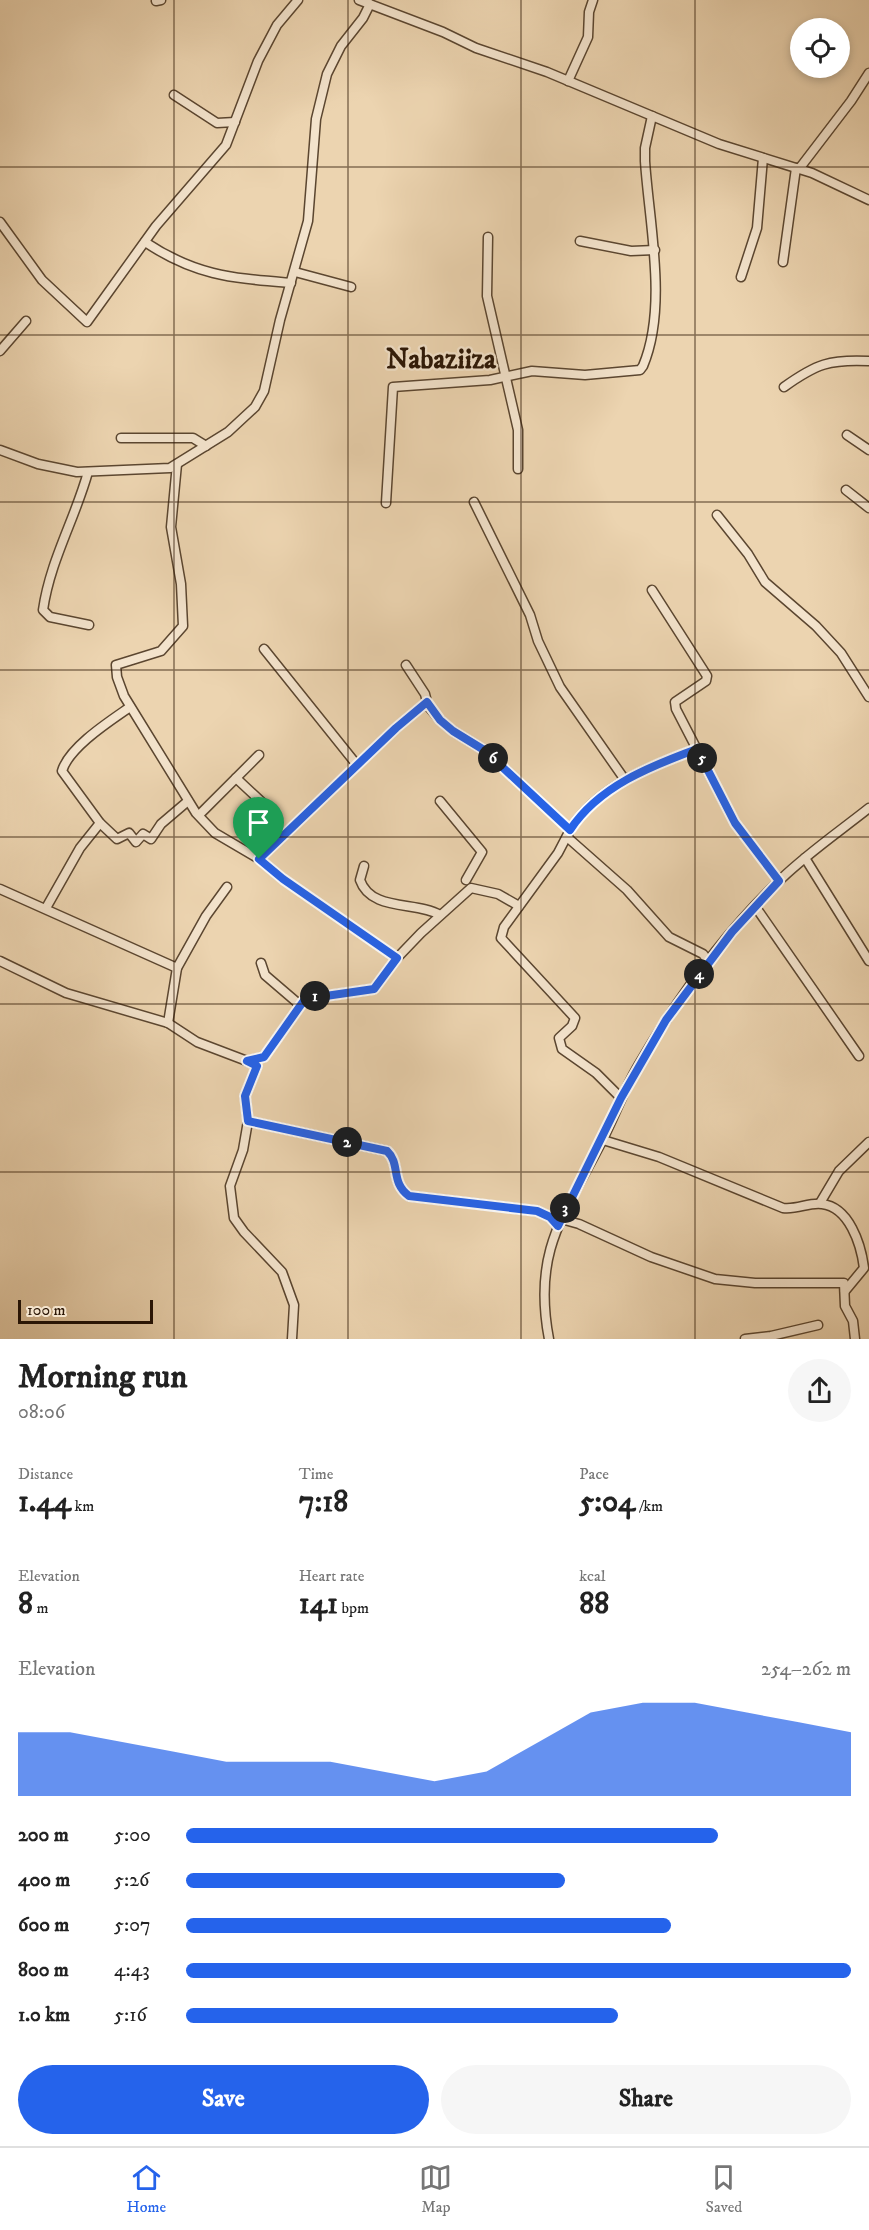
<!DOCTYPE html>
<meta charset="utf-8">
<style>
:root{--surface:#fff;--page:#f6f6f6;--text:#222;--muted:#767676;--line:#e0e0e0;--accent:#2563eb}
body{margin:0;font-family:"IM FELL DW Pica",serif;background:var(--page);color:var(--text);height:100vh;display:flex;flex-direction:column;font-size:22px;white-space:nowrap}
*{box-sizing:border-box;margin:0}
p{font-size:20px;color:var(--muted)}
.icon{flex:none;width:33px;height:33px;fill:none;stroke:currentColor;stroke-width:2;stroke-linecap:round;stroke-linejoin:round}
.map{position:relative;height:1339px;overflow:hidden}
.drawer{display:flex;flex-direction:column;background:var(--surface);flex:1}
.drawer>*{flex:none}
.tools{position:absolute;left:790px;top:18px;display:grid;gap:12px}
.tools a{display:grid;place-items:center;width:60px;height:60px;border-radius:50%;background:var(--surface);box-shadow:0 3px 9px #0003;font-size:30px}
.scale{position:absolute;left:18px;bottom:15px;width:135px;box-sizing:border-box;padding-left:6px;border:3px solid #2b1605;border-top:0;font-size:16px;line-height:21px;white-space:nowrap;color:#2b1605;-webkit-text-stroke:4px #f3e3cc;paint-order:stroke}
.pin{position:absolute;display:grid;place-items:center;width:51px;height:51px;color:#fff;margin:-62px -26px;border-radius:50% 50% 50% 0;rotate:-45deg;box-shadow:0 0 6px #0007}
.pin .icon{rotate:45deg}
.km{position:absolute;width:30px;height:30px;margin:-15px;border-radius:50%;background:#222;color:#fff;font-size:16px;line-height:30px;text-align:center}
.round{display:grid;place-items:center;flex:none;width:63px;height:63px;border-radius:32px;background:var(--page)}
.head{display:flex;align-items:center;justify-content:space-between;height:102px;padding:0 18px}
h1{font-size:33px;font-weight:800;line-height:45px}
.figures{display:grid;grid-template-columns:repeat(3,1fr);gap:9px;height:102px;padding:6px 18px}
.figures div{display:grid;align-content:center}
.figures b{font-size:30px;font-weight:800}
.figures small{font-size:16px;font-weight:400}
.figures p{font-size:16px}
.chart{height:168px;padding:12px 18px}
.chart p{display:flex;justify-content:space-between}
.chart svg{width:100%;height:108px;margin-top:6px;fill:var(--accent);opacity:.7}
.primary-button{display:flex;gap:12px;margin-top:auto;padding:12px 18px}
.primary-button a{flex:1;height:69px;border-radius:36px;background:var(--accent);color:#fff;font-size:24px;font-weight:800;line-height:69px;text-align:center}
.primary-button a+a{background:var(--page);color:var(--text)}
ul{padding:0 18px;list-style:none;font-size:20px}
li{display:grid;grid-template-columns:96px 72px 1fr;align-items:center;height:45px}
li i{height:15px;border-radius:8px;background:var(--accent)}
.tab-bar{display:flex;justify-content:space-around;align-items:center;height:84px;border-top:2px solid var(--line);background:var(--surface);font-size:16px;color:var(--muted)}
.tab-bar a{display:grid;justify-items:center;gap:3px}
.tab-bar .active{color:var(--accent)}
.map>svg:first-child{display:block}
</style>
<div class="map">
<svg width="869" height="1339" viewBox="0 0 869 1339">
<rect width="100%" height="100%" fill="#ecd4b0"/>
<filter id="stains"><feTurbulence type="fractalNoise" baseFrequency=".00333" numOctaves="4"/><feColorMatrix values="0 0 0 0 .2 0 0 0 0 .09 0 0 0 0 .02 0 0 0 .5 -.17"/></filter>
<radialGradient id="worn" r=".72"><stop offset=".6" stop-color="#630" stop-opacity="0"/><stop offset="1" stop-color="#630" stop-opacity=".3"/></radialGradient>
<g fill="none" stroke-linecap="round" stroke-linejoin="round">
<defs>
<g id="minor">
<polyline points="359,0 443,32 476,48 547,72 719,144 812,173 869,200"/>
<polyline points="156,1 161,0"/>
<polyline points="568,81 588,37 589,12 593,0"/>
<polyline points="174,95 217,123 235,122"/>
<polyline points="799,169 851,101 869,73"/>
<polyline points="0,222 42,280 87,322 156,226 226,145 258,61 277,25 298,0"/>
<polyline points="488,237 487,296 518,430 518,469"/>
<polyline points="580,241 631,251 655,250"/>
<path d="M145,242C196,276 232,278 291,283"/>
<polyline points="783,262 796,168"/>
<polyline points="295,272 351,287"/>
<polyline points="741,277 757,228 763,158"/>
<polyline points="0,351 26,321"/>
<path d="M784,387C816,364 830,359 869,361"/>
<polyline points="847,435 869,450"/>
<polyline points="121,438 193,438 206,446"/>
<polyline points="0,450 38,464 77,472 170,468 228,432 255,407 264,391 280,320 308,221 316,119 327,74 341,46 363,18 370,4"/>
<polyline points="177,464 171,527 181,584 183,626 161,651 116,665 117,677 124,696 196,813 215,833 259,859 283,879 397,958"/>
<path d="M88,472C75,519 50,561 43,610L50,617L89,625"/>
<polyline points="846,490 869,508"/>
<polyline points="474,502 530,615 538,641 560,687 625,780"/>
<path d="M386,503L393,387L490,380L532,371L585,375L640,370L643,366C668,307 649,223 645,161V148L652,116"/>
<polyline points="717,515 748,554 765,582 816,626 841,653 869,697"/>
<polyline points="652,590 707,676 706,681 675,702 676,709 735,823 779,881"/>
<polyline points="264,649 357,765"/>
<path d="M406,665L425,694L428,706L440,720L453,731L484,750L570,830C598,786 651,766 697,749"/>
<path d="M130,707C110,721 69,747 62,771L100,823L117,839L129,833L136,842L143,834L151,839L161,824L188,801"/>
<polyline points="236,778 266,806"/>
<polyline points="440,801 482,852 466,880"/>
<polyline points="199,815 259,755"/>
<polyline points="570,830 558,853 504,927 501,938 575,1018 572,1026 559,1038 562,1049 596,1073 621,1098"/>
<polyline points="567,837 627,890 669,937 703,954 709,962"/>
<polyline points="805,858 869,961"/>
<polyline points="259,859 396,728 427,702"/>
<path d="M364,866L360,880C371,912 417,901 440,915"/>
<polyline points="0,889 177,968"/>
<polyline points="755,906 859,1056"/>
<polyline points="46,908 80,848 100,823"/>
<polyline points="0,961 66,993 168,1023 197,1042 247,1061"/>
<polyline points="261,963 265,975 300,1005"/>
<polyline points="168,1023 177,968 206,916 227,887"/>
<path d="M248,1121L387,1151C401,1164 390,1182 409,1196L537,1211L550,1217L558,1226"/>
<path d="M603,1140L659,1157L783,1208C797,1210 809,1202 822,1204C849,1207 861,1244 864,1268L845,1291"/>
<polyline points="820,1203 839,1171 869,1142"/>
<polyline points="561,1219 579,1224 651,1257 715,1279 755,1283 844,1283 845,1306 853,1321 855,1339"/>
<polyline points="292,1339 294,1305 282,1272 244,1232 234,1218 230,1186 243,1150 248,1121 245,1096 257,1066 247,1061 264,1057 305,999 374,989 397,958 421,933 471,888 498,894 519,906"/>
<path d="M549,1339C532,1250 565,1214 603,1139C615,1115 624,1090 638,1066C677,999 725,932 781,879C808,853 840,831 869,808"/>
<polyline points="745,1339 771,1336 818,1325"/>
</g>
</defs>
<use href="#minor" stroke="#5b4630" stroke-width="11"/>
<use href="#minor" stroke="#f3e3cc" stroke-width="8"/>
</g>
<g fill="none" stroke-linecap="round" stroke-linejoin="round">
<defs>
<path id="route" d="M427,702L440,720L453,731L484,750L570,830C599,786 651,766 697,749L735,823L779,881L732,932L666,1020L621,1098L558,1226L550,1217L537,1211L409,1196C390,1182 401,1164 387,1151L248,1121L245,1096L257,1066L247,1061L264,1057L305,999L374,989L397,958L283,879L259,859L396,728Z"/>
</defs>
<use href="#route" stroke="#fff" stroke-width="12"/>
<use href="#route" stroke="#2563eb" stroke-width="8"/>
</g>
<path fill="none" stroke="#2b1605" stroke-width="1.5" stroke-opacity="0.55" d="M174,0V1339M348,0V1339M521,0V1339M695,0V1339M0,167H869M0,335H869M0,502H869M0,670H869M0,837H869M0,1004H869M0,1172H869"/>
<g text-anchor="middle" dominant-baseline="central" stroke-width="4.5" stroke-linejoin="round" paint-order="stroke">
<g font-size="28" font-weight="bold" fill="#2b1605" stroke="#f3e3cc">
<text x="441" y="359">Nabaziiza</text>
</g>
</g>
<rect width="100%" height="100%" filter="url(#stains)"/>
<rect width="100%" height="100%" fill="url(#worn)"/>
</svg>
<div class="tools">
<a><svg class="icon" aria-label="locate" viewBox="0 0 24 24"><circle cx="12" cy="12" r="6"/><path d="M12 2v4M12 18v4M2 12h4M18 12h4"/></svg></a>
</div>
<div class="scale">100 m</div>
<div class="pin" style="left:259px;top:859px;background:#1e9e55"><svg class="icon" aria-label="arrive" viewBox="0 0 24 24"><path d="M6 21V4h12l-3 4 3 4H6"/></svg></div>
<b class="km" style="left:315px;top:996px">1</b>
<b class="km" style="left:347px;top:1142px">2</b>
<b class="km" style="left:565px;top:1208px">3</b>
<b class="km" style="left:699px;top:974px">4</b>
<b class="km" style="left:702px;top:758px">5</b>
<b class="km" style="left:493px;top:758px">6</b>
</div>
<section class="drawer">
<div class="head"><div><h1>Morning run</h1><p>08:06</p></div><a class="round"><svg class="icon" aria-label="share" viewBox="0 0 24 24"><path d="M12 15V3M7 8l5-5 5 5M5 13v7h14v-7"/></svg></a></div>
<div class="figures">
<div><p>Distance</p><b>1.44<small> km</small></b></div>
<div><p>Time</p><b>7:18</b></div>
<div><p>Pace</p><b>5:04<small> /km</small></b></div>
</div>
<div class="figures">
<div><p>Elevation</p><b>8<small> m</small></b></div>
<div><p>Heart rate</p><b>141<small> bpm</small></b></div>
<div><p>kcal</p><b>88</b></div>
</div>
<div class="chart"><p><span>Elevation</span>254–262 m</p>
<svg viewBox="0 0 160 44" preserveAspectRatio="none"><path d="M0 44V18L10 18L20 22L30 26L40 30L50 30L60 30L70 34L80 38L90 34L100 22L110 10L120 6L130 6L140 10L150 14L160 18V44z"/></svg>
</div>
<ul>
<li><b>200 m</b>5:00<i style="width:80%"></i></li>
<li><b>400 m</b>5:26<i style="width:57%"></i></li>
<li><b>600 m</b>5:07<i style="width:73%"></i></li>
<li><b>800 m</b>4:43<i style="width:100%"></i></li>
<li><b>1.0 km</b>5:16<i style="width:65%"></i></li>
</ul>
<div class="primary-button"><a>Save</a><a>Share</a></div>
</section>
<nav class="tab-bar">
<a class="active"><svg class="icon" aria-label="home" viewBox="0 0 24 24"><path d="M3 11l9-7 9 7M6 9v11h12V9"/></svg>Home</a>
<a><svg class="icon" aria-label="map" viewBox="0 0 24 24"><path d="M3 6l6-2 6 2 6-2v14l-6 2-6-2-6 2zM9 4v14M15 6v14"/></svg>Map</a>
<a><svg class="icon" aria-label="saved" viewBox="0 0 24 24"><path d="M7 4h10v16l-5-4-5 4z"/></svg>Saved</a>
</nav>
